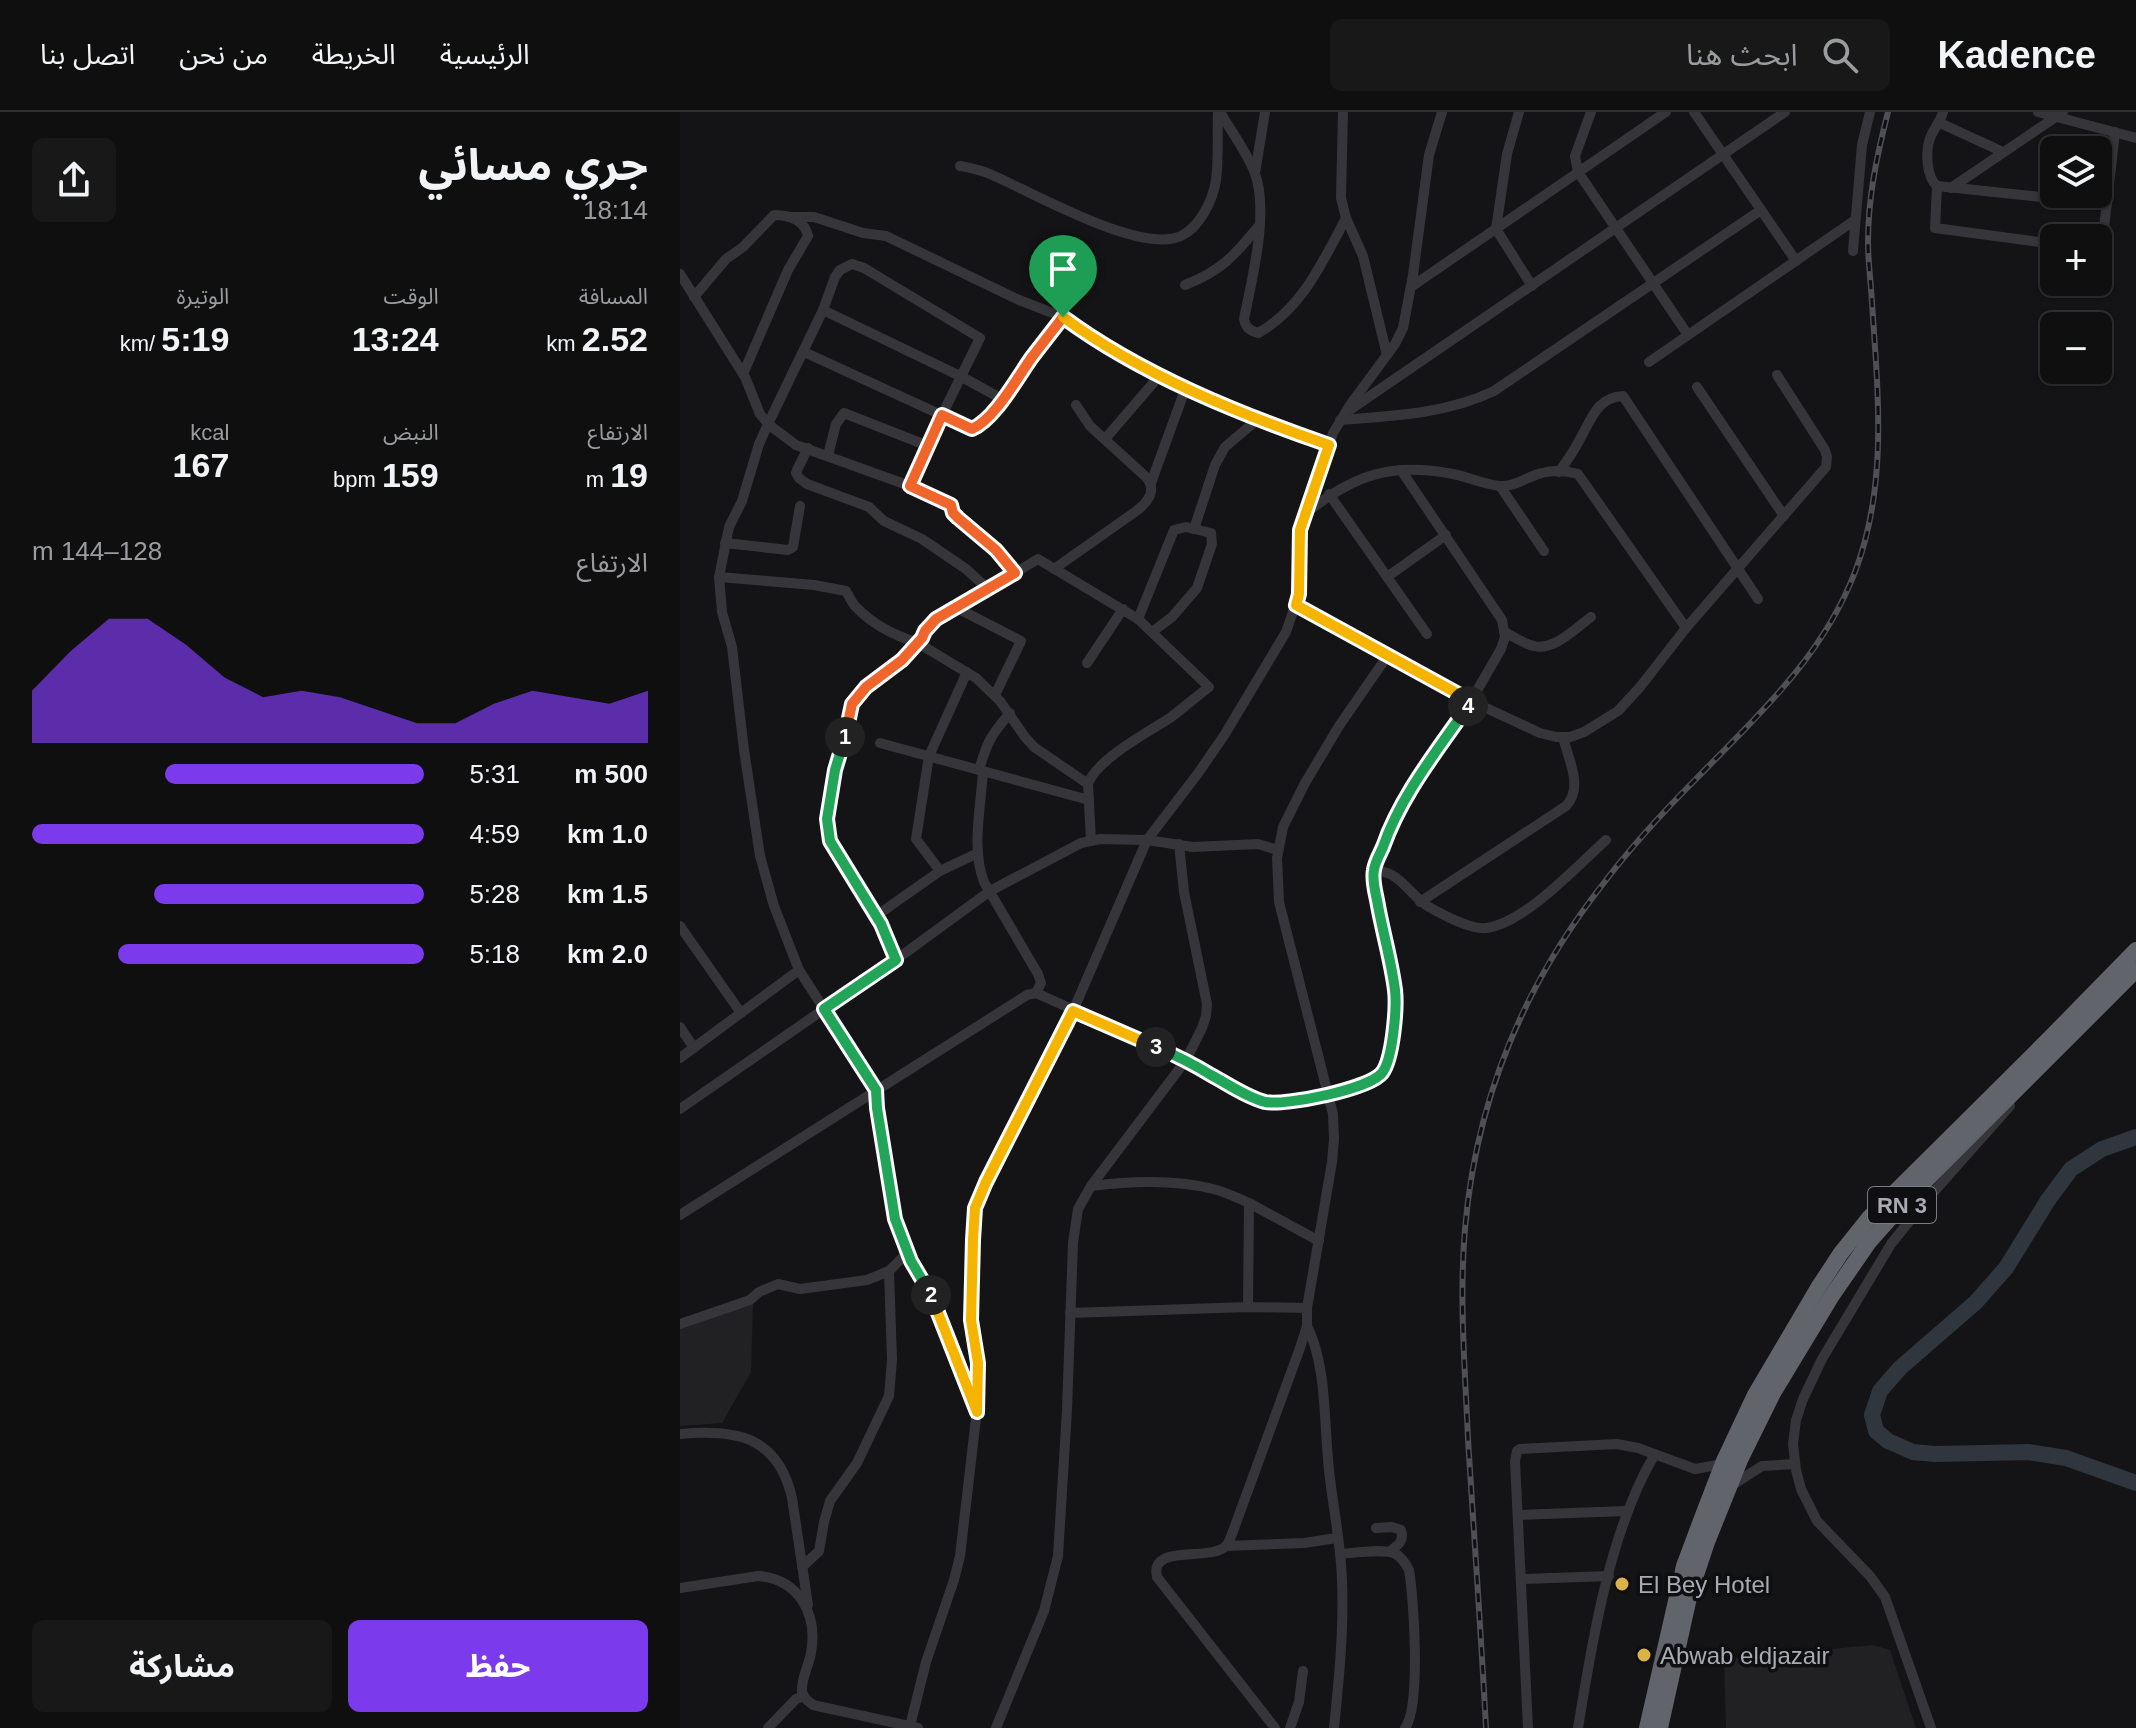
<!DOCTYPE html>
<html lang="ar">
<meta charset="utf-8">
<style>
:root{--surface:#0f0f10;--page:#181819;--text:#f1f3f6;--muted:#9b9c9f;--line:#2f2f30;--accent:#7c3aed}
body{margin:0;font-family:Helvetica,"Noto Sans Arabic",sans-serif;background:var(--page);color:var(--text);direction:rtl;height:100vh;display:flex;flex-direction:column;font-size:30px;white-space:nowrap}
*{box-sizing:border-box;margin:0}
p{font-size:26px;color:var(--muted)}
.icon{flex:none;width:44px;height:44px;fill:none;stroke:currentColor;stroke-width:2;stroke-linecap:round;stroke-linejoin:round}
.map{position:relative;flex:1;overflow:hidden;direction:ltr}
.details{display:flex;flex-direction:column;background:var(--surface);width:680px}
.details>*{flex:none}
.tools{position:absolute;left:1360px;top:24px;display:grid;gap:16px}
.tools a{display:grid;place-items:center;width:72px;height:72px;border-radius:12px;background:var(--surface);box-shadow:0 2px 6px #0004,0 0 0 2px var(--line);font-size:40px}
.pin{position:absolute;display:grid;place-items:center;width:68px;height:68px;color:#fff;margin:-82px -34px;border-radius:50% 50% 50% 0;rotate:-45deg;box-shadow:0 0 8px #0007}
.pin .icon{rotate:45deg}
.km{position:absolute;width:40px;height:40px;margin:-20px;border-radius:50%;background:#222;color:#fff;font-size:22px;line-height:40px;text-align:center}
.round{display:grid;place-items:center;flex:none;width:84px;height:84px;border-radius:12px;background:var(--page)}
.overview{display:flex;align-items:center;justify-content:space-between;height:136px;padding:0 32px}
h1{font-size:44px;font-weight:700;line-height:60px}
.stats{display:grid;grid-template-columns:repeat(3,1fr);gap:12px;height:136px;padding:8px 32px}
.stats div{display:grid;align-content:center}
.stats b{font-size:34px;font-weight:700}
.stats small{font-size:22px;font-weight:400}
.stats p{font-size:22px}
.chart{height:224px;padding:16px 32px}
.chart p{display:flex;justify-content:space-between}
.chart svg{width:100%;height:144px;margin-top:8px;fill:var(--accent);opacity:.7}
.cta{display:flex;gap:16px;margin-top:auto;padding:16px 32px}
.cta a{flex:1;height:92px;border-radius:12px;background:var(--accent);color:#fff;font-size:32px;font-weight:700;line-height:92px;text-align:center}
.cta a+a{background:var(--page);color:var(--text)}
ul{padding:0 32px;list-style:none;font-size:26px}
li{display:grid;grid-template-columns:128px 96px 1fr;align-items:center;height:60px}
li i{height:20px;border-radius:10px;background:var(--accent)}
header{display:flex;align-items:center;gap:48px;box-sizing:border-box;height:112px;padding:0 40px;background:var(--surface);border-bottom:2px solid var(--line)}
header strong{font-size:38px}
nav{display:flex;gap:44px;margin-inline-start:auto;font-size:28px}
.search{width:560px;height:72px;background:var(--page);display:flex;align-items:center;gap:20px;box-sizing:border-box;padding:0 28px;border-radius:12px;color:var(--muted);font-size:30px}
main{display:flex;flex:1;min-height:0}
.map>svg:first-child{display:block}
</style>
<header>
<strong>Kadence</strong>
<div class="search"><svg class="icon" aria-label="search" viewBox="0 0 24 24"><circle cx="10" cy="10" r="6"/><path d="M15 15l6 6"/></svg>ابحث هنا</div>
<nav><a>الرئيسية</a><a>الخريطة</a><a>من نحن</a><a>اتصل بنا</a></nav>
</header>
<main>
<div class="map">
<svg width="1456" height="1616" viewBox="0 0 1456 1616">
<rect width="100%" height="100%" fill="#141416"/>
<g fill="#212023">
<polygon points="73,1191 71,1260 42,1311 0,1314 0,1215"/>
<polygon points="1193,1533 1210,1538 1236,1616 1046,1616 1044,1547"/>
</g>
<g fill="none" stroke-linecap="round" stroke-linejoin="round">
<polyline stroke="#2f363d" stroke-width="16" points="1456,1025 1422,1037 1391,1057 1368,1088 1326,1156 1296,1190 1220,1256 1200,1279 1192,1303 1196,1319 1208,1329 1233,1340 1256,1342 1348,1340 1386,1346 1456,1371"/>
<g stroke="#36363a" stroke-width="10">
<path d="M540,0C551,19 566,39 574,59C590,98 572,167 564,207C566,216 569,218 578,221C622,197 643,149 666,106"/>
<polyline points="663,0 661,86 666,106 683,144 707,243"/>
<polyline points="839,0 827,42 816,117 852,174"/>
<polyline points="911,0 895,44 898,60 1008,223"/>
<polyline points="1014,0 1116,149"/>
<polyline points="1358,0 1456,26"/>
<polyline points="1260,11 1323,40"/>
<path d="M280,54C290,56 301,58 310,62C350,79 460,143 501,124C520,115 533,88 536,68C539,46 537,22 538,0"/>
<polyline points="575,61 585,0"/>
<path d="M1257,74C1246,65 1245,37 1251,24C1255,14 1260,11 1263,0"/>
<polyline points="1271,76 1383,0"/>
<polyline points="110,105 134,105 183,121 206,124 339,188 383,205 409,224 473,260 592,313 649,333"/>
<polyline points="1374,132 1255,116 1257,74 1427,92"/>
<polyline points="1173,139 1182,33 1190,0"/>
<polyline points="0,162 65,265 80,302 88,312 79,332 62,389 49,415 39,465 42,500 52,535 64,638 80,744 94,794 119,858 196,978 197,996 215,1107 231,1149 254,1187 295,1295"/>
<polyline points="1418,168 1435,20"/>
<path d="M505,173C541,159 554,144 578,115"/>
<polyline points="731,175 986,0"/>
<path d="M14,185L46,147L63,135L94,103C109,103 124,107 128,124L108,158L63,262"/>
<polyline points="143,198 282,265 322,287"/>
<polyline points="124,240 292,317 306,307 383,205"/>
<polyline points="969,250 1175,108"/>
<polyline points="1017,275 1104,404"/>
<polyline points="671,297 1105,0"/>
<path d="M660,308C712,304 766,302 814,279L1081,98"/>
<polyline points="425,327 480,263"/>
<polyline points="128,336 117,358 116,361 119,366 127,372 189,395 204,409 242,427 286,457 308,477"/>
<polyline points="148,343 156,312 164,301 248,334"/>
<path d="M879,360C887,349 894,339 900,327C911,308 917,285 943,284L1078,487"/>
<polyline points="471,371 506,275"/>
<polyline points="230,374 262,303 300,226 184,156 172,152 160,158 155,165 143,198 88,312 116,333 230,374 267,391 278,406 316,438 335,461"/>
<polyline points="820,374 864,439"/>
<polyline points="649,382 747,522"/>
<path d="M625,402C673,363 711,350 773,362C789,365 805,373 821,374C835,375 848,364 862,361C873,358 887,359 898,362L1006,516"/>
<polyline points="514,417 535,353 545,335 578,307"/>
<polyline points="45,431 108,438 113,435 120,394"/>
<path d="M374,457L455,400C467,391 478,379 466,365L410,314L396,293"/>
<path d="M39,465L134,473L166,479C169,484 172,491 176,495C192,512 216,524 238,531L208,561L186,575L172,592L165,624L155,658L147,707L150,729L201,812L216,848"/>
<polyline points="707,465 766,423"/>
<polyline points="616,493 791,589 860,621 876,625 890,625 904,620 938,599 960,575 1006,516 1146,355 1147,345 1145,338 1097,263"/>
<polyline points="275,495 341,529 315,583"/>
<polyline points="458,507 494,418 506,415 531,421 532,432 517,476 492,505 472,520"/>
<path d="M825,520C834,525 844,532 854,534C874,539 896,516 911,505"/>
<polyline points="407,551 443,497"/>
<polyline points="200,631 409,688"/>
<path d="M299,658C307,630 311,623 330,601"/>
<path d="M303,659C301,695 291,736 304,770L358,862L361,871L356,881"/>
<path d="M408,672L354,635L345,625L320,589L296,566L238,531L256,507L267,499L285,491L358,447L458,507L529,575C516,585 503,596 490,606C468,620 416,648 408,672L411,729"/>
<path d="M694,757C699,759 707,760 712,763C726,771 735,787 749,795C763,803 792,818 807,816C846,810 897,754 926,728"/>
<polyline points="260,759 236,727 249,644 287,560"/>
<path d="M740,790L886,694C904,675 888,647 883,625"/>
<polyline points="196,804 260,759 298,741"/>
<polyline points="0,814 61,901"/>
<polyline points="0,915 14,936"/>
<polyline points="0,946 119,858"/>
<polyline points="0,997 228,839 310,779 401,731 420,727 467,728 513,735 578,732 598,738"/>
<path d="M411,1074C451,1069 494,1067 533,1077C546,1080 557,1086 569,1091L568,1195"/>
<polyline points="569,1091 639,1129"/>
<polyline points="0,1103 347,883 356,881 506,948 568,984 586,990 604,991 625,988 676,975 694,968 702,961 707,949 714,910 715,882 712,859 695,775 694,757 707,722 723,690 791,589 821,537 825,525 822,508 721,358"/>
<polyline points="627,1196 652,1050 654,1027 653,1002 599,790 597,746 603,715 625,671 659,614 708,543"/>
<path d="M390,1201L568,1195L627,1196V1214L620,1236L552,1422C550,1426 549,1431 546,1434C530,1450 469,1431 477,1465L595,1616"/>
<polyline points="0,1212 70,1188 79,1180 98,1172 120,1177 187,1168 209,1159 227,1141"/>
<path d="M627,1214C646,1251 644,1305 648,1347C651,1387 661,1428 662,1469C664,1518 659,1567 654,1616"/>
<path d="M0,1322C56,1317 98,1324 112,1386L128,1493"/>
<polyline points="1051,1374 1082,1354 1115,1352"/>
<polyline points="839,1403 946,1399"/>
<path d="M696,1416L712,1415L721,1418C725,1429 717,1434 709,1440"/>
<polyline points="546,1434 624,1431 657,1426"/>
<path d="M660,1442C673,1441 705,1436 716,1442C722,1446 726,1452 729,1458C734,1487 741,1595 725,1616"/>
<polyline points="122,1455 139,1439 144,1410 150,1389 177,1351 209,1284 212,1248 209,1159"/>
<polyline points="842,1467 929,1464"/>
<path d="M0,1476L78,1464C119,1467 138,1502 131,1541C129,1553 121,1567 122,1579C123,1586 128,1589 133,1593L238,1616"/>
<polyline points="230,1614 246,1550 274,1468 280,1444 298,1289 298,1251 291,1208 295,1096 306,1070 393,899 467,728 519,660 545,622 606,520 619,482 620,418 653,321 670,293 715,232 723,216 733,163 749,43 762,0"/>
<polyline points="88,1616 116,1587 124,1584"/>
<polyline points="316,1616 364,1499 378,1444 387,1298 393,1131 398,1097 411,1074 506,948 522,916 526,904 527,892 504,780 499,732"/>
<polyline points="610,1616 619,1590 623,1559"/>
<polyline points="848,1616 835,1349 837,1339 840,1337 937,1332 958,1336 1015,1357 1043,1352"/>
<path d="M898,1616C912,1530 930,1417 975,1342"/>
<polyline points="1251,1616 1205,1485 1190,1464 1137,1409 1121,1377 1116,1358 1113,1332 1116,1308 1123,1287 1142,1247 1211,1132 1244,1091 1330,994"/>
</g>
<g stroke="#62646b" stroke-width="16">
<polyline points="967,1616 1004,1454 1025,1398 1044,1349 1075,1283 1138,1176 1161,1141 1189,1106 1369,927 1456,838"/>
<polyline points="980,1616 1010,1481 1027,1430 1060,1348 1093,1281 1151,1185 1189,1130 1230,1084 1456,858"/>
</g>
<defs>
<path id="rail" d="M806,1616C801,1520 794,1423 788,1327C785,1257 779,1186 785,1117C796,987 843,874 923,772C951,735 983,700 1016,667C1078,603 1142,546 1175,460C1208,373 1198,282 1192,191C1191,171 1188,150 1188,130C1188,85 1197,43 1208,0"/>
</defs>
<use href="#rail" stroke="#4f5055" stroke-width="6"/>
<use href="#rail" stroke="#0f0f11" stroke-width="3" stroke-dasharray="9" stroke-linecap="butt"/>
</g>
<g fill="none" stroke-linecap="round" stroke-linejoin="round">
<defs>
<path id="split-1" d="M165,625L172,592L186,575L222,548L242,526L245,519L256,507L335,461L316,438L278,406L273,401L271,393L230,374L262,303L292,317C315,307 337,266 352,245C362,232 373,218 383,205"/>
<polyline id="split-2" points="165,625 155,658 147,707 150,729 201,812 216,848 144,897 196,978 197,996 215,1107 231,1149 251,1183"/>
<polyline id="split-3" points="251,1183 297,1300 298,1251 291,1208 293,1128 295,1096 306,1070 393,899 476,935"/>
<path id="split-4" d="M476,935C495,943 513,952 531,963C548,972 566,985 585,990C606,994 689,977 702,961C713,947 717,895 715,878C711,847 702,818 697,788C695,779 692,767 694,758C695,750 700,742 703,735C721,683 757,639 788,594"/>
<path id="split-5" d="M383,205C460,262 559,302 649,333L620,418L619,482L616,493L791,589L788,594"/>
</defs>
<use href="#split-1" stroke="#fff" stroke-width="16"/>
<use href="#split-2" stroke="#fff" stroke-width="16"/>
<use href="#split-3" stroke="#fff" stroke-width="16"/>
<use href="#split-4" stroke="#fff" stroke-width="16"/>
<use href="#split-5" stroke="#fff" stroke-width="16"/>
<use href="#split-1" stroke="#f0652b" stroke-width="10"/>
<use href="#split-2" stroke="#22a559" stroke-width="10"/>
<use href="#split-3" stroke="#f5b400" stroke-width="10"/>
<use href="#split-4" stroke="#22a559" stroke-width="10"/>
<use href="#split-5" stroke="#f5b400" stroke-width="10"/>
</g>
<g fill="#dab247" stroke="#0f0f11" stroke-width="3">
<circle cx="942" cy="1472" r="8"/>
<circle cx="964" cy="1543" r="8"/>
</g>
<g text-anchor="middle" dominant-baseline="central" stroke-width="7" stroke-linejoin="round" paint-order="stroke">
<rect fill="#0f0f11" stroke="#7a7c83" stroke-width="2" x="1188" y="1075" width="68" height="36" rx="6"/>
<g font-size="22" font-weight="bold" fill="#a8abb4">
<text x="1222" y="1093">RN 3</text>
</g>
<g font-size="24" fill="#a8abb4" stroke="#0f0f11" text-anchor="start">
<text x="958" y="1472">El Bey Hotel</text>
<text x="980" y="1543">Abwab eldjazair</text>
</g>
</g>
</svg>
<div class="tools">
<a><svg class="icon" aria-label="layers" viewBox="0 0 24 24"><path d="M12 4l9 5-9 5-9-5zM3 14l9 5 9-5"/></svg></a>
<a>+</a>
<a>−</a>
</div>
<div class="pin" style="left:383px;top:205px;background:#1e9e55"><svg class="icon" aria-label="arrive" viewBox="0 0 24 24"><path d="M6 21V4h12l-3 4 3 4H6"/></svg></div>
<b class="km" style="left:165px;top:625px">1</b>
<b class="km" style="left:251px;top:1183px">2</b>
<b class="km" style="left:476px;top:935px">3</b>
<b class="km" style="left:788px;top:594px">4</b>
</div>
<section class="details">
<div class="overview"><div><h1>جري مسائي</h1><p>18:14</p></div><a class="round"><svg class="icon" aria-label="share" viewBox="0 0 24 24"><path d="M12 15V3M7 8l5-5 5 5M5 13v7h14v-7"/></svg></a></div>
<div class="stats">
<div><p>المسافة</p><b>2.52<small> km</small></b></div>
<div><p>الوقت</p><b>13:24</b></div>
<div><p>الوتيرة</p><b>5:19<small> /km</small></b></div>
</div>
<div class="stats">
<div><p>الارتفاع</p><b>19<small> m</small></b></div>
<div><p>النبض</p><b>159<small> bpm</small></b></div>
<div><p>kcal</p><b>167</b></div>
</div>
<div class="chart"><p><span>الارتفاع</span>128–144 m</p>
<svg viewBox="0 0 160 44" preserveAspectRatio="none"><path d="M0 44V28L10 16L20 6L30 6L40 14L50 24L60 30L70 28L80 30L90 34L100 38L110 38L120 32L130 28L140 30L150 32L160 28V44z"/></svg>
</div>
<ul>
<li><b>500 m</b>5:31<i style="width:66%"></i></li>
<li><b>1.0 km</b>4:59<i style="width:100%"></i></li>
<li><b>1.5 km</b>5:28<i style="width:69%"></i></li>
<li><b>2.0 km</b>5:18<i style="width:78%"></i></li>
</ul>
<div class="cta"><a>حفظ</a><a>مشاركة</a></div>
</section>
</main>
